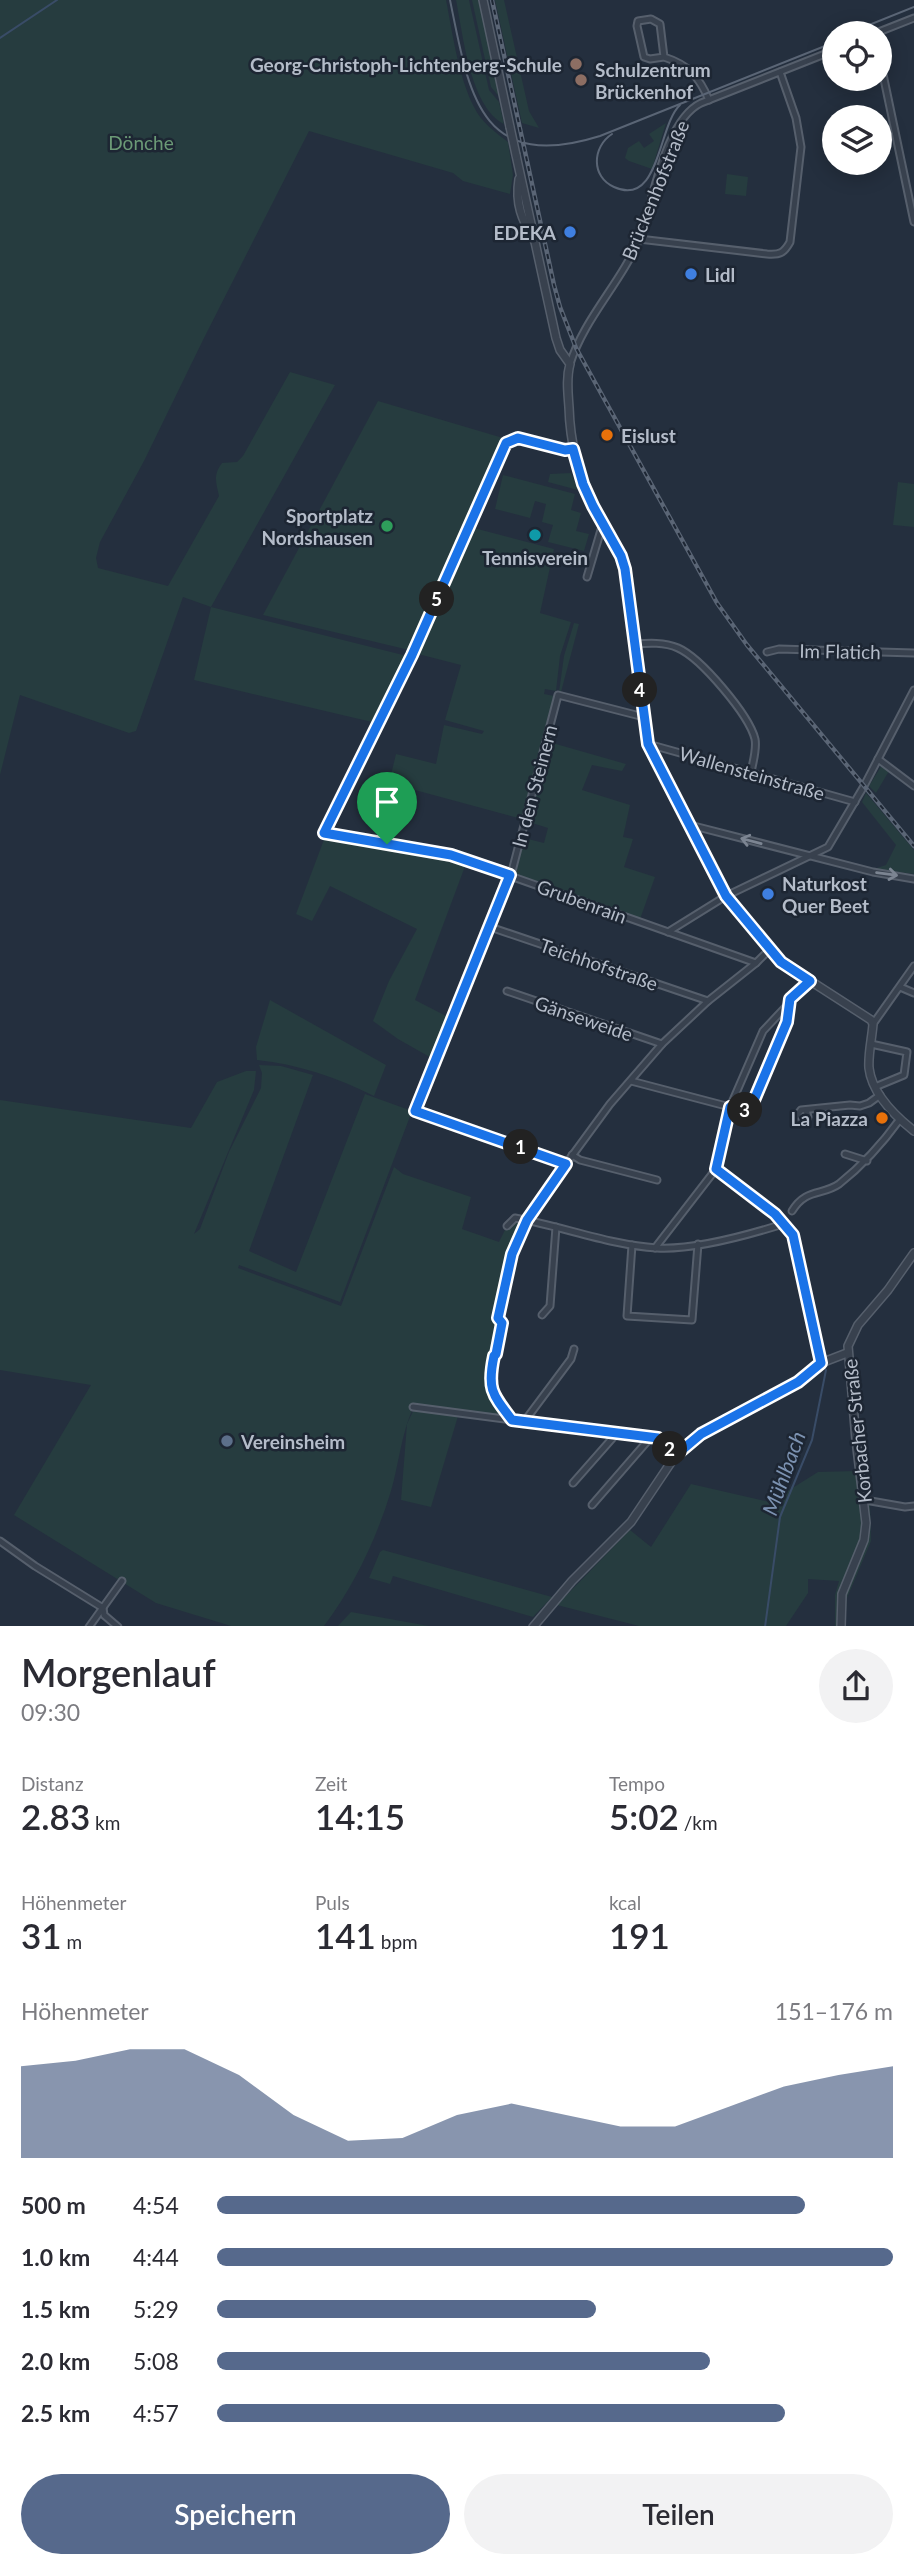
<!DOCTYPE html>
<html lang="de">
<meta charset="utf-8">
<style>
:root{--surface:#fff;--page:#f2f2f3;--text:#2b2b33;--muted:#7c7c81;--accent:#56698c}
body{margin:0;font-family:Lato,sans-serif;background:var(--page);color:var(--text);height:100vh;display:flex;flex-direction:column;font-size:26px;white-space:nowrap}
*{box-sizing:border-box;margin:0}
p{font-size:23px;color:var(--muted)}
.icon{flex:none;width:38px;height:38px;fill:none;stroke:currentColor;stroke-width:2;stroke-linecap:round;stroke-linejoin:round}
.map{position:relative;height:1626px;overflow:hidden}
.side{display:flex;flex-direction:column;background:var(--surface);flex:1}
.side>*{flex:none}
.controls{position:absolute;left:822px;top:21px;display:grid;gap:14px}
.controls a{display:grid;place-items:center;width:70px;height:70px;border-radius:50%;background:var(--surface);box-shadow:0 4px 18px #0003;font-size:35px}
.pin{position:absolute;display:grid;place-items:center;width:60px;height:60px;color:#fff;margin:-72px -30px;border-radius:50% 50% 50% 0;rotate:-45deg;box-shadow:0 0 7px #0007}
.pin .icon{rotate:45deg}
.km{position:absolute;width:35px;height:35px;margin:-18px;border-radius:50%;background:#222;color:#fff;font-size:19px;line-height:35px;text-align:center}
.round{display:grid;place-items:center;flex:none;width:74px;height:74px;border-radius:37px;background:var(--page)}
.head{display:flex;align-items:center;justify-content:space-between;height:119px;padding:0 21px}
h1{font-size:38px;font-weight:600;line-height:52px}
.figures{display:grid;grid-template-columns:repeat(3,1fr);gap:10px;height:119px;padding:7px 21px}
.figures div{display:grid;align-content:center}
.figures b{font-size:35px;font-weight:600}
.figures small{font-size:19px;font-weight:400}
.figures p{font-size:19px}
.chart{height:196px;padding:14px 21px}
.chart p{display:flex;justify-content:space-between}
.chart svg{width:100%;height:126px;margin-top:7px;fill:var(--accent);opacity:.7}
.action{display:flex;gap:14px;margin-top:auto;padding:14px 21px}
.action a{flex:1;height:80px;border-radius:42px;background:var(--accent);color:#fff;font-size:28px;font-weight:600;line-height:80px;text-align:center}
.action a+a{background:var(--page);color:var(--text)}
ul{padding:0 21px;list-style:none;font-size:23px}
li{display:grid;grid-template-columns:112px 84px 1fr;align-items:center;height:52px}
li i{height:18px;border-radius:9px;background:var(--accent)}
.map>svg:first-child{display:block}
</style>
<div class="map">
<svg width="914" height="1627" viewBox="0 0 914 1627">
<rect width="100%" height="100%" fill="#242f3e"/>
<g fill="#263c3f">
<path d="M0,0H446C453,35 458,75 474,107C481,122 495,132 508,142L513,175L510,194L463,181L453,173L309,131L203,340L144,461L100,542L96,558L98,568L168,586L219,496C216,482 213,475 222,463L237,462L243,456L290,372L335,385L211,607L407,656L372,722L194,680L211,607L183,597L136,731L129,733L20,695L0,775Z"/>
<path d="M456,0H469L489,90L499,102L504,124C470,107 463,34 456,0Z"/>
<polygon points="472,0 480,0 502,100 491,87"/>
<polygon points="495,0 504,0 529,111 539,128 522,123"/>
<polygon points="666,123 652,169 629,161 625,158 628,148 639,141 644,148 654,141 649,134"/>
<polygon points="727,174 748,177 746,196 725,194"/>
<polygon points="378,401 503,438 409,650 263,615"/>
<polygon points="571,473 578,490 548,482 550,474"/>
<polygon points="503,475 575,494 571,510 581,513 576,531 589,534 584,551 548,542 553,525 542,522 546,504 535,501 530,518 495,509"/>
<polygon points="898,482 914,484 914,527 893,525"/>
<polygon points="474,528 554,549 540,613 571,622 560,656 556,691 545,689 544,694 554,696 522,819 389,783 396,754 436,764 444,725 482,734 484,731 445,720 461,665 418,654"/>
<polygon points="574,623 579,624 561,692 559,692 564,656"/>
<polygon points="549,742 626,764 622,771 592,765 582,790 630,805 623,837 633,839 624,867 655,877 639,922 511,875 524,838 544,843 548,828 529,822"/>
<polygon points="882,765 889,771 876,793 869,786"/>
<polygon points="866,793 914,850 914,874 874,869 886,865 896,845 862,802"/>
<polygon points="325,837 467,861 415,1000 452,1019 435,1060 398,1039 373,1021 389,981 417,929 330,886 312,921 296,914"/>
<path d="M270,1000L386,1065L374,1096C338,1078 298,1064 257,1060L256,1047Z"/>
<path d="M259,1065L281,1066L313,1075L249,1251L296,1272L365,1094L412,1111L340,1302L239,1265L238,1268L341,1306L394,1167L403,1174L471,1197L462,1229L499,1242L507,1226L515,1218L527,1220L512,1254L498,1318L502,1323L489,1378L495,1398L512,1420L413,1408C401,1435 399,1463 391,1491C376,1540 354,1586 324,1626H231L156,1603L14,1515L91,1385L0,1370V1100L191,1128L217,1082L246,1071H256L254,1090L194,1234L200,1229L229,1152L261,1088L262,1073Z"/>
<polygon points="414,1409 458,1416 431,1507 401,1500 407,1424"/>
<polygon points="856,1471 861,1504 870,1505 871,1541 847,1598 845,1626 835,1626 835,1595 839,1581 808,1579 808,1593 786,1626 639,1626 557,1605 630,1530 651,1547 691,1484 770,1502 818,1472"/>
<polygon points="383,1550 552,1597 533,1617 393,1576 390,1584 369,1578 380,1552"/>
<polygon points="351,1612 429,1626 338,1626"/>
</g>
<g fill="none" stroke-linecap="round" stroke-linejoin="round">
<g stroke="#394c67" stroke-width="2">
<polyline points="0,38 57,0"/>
<polyline points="765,1627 780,1517 812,1440 826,1370"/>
</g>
<defs>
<g id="minor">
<polyline points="876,33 914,18"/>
<path d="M664,57L650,59L644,57L637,26L638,21L651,19L660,24L664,57C689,65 699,77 709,100"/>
<polyline points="880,60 914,222"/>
<path d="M639,239L767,254C780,255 784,253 790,242L801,147L796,118L780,72"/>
<path d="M570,364C584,318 622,282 640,237C653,201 665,120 701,103L835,50"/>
<polyline points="573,449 565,450 518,438 507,443 412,655 324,833 451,855 756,963"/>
<polyline points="587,577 603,523"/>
<path d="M634,644C649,643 664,642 678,648C701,658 749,715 755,739C757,749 753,762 751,772"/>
<polyline points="767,652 779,649 914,653"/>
<polyline points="648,744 855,802"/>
<polyline points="878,759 914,786"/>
<polyline points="690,825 873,872 914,879"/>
<polyline points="490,927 708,1001"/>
<polyline points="668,932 726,896 828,847 864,786 914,690"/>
<polyline points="900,987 914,993"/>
<polyline points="507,991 662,1044"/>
<polyline points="873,1024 914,966"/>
<polyline points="871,1044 907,1052 904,1075 875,1087"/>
<polyline points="631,1081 730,1107 749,1109 782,1033 790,1001"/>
<polyline points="806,1110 808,1117 805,1123 796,1123 795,1118 801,1110 850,1105 860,1106 869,1103 880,1095"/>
<polyline points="845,1154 867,1161"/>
<polyline points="572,1155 580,1160 657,1180"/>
<polyline points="566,1164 415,1111 511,875 558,695 644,717"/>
<polyline points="716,1169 775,1214 793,1235 821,1363"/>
<path d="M792,1211C806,1188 822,1196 839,1184C863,1165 882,1144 900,1119"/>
<path d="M507,1226L515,1218C562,1226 609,1245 657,1248C694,1250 748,1235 783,1224"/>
<polyline points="632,1245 627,1316 692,1320 698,1244"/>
<polyline points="655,1248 716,1169 730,1107 763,1031 810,981"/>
<polyline points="542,1315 550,1306 556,1227"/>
<polyline points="413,1407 512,1420"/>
<polyline points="524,1422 571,1359 574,1349"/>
<polyline points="676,1455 658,1438 512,1420 495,1398 489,1378 502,1323 498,1318 512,1253 536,1205 610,1104 662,1044 708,1001 756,963 770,949"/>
<polyline points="573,1483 617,1433"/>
<polyline points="865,1500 905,1507 914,1506"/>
<polyline points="592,1505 651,1437"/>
<polyline points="0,1541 35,1566 103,1608 104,1615 118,1627"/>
<polyline points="89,1627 122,1581"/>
</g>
<g id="tertiary">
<polyline points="483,0 510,127"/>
<path d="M516,155L556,338L560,350L570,364C566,378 568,393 569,407C570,442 578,475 593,506C604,527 618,546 625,569L648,744L726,896L781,962L871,1020L873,1024C872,1038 868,1054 869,1068C872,1094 895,1116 914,1131"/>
<path d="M519,179C515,204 522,220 534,240"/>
<polyline points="533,1627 572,1581 631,1522 676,1455 701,1434 798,1382 821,1363 847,1353"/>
<polyline points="841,1627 842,1594 864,1540 866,1523 856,1440 848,1346 858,1325 888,1290 914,1253"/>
</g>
</defs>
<use href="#minor" stroke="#565f6c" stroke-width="9"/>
<use href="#tertiary" stroke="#565f6c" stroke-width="10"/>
<use href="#minor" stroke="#38414e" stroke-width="5"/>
<use href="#tertiary" stroke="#38414e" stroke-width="7"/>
<g stroke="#5a6575" stroke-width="2">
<path d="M450,0C469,93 479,174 600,136L835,42"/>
<polyline points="849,33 914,7"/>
<path d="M612,134C592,147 591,177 614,187C660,208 658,125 680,105"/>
</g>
<defs>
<polyline id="rail" points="492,0 554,285 560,307 576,348 717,603 747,645 914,846"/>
</defs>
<use href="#rail" stroke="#5a6575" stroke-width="4.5"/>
<use href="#rail" stroke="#1d2633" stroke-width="2" stroke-dasharray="5" stroke-linecap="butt"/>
<defs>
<polyline id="tertiary-bridge" points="510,127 516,155"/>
</defs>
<use href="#tertiary-bridge" stroke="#565f6c" stroke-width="10" stroke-linecap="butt"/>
<use href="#tertiary-bridge" stroke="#38414e" stroke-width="7"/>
</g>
<defs><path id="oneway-shaft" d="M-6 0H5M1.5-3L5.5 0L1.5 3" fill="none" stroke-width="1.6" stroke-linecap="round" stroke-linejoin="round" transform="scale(1.75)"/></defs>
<g stroke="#7c8592">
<use href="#oneway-shaft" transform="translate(751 841) rotate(-165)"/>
<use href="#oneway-shaft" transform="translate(887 874) rotate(7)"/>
</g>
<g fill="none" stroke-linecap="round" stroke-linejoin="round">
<defs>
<path id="route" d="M518,438L565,450L573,449L583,484L593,506L621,556L625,569L648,744L726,896L781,962L810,981L790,999L787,1022L752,1105L745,1110L730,1107L716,1169L775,1214L793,1235L821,1363L798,1382L701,1434L676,1455L658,1438L512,1420C492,1394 487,1389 494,1356L496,1354L502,1323L498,1318L512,1254L527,1220L566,1164L415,1111L510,875L451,855L324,833L412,655L506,443Z"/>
</defs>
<use href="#route" stroke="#fff" stroke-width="14"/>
<use href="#route" stroke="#1a73e8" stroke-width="9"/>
</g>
<g fill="#8d6e63" stroke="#1d2633" stroke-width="2.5">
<circle cx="576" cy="64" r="7"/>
<circle cx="581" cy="80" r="7"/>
</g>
<g fill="#3f7fe0" stroke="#1d2633" stroke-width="2.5">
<circle cx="570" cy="232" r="7"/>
<circle cx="691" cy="274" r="7"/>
<circle cx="768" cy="894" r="7"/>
</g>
<g fill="#e8710a" stroke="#1d2633" stroke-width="2.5">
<circle cx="607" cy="435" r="7"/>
<circle cx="882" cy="1118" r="7"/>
</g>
<circle fill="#2e9e5b" stroke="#1d2633" stroke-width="2.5" cx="387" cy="526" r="7"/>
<circle fill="#0f9aa8" stroke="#1d2633" stroke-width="2.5" cx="535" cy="535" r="7"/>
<circle fill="#5c6f8a" stroke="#1d2633" stroke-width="2.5" cx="227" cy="1441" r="7"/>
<g text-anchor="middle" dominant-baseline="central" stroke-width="5" stroke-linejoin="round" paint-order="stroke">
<g font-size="19" font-weight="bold" fill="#b4bcc9" stroke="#1d2633" text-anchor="start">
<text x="562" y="64" text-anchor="end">Georg-Christoph-Lichtenberg-Schule</text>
<text x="595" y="69">Schulzentrum<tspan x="595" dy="22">Brückenhof</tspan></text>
<text x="556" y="232" text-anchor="end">EDEKA</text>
<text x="705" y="274">Lidl</text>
<text x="621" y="435">Eislust</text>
<text x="373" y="515" text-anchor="end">Sportplatz<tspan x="373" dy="22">Nordshausen</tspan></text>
<text x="535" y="557" text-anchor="middle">Tennisverein</text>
<text x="782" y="883">Naturkost<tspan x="782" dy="22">Quer Beet</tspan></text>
<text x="868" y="1118" text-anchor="end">La Piazza</text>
<text x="241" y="1441">Vereinsheim</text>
</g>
<g font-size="19" fill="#6b9a76" stroke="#1d2633">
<text x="141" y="142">Dönche</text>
</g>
<g font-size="19" fill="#b4bcc9" stroke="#1d2633">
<text transform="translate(655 190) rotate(-68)">Brückenhofstraße</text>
<text transform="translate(840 651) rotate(1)">Im Flatich</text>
<text transform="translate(752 773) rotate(16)">Wallensteinstraße</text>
<text transform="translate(534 786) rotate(-75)">In den Steinern</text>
<text transform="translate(582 901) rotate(20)">Grubenrain</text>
<text transform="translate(599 964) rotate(19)">Teichhofstraße</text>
<text transform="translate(584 1018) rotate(19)">Gänseweide</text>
<text transform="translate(857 1431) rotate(-96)">Korbacher Straße</text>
</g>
<g font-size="21" font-style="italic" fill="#7c92b1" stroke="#1d2633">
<text transform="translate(783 1473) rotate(-70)">Mühlbach</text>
</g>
</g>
</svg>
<div class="controls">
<a><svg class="icon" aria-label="locate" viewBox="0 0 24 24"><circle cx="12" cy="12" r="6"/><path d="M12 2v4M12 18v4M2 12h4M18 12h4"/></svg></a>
<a><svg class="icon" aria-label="layers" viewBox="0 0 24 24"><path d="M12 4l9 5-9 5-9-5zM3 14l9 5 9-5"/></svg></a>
</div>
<div class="pin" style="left:387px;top:844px;background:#1e9e55"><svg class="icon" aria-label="arrive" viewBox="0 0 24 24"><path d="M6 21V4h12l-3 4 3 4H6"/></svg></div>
<b class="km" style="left:521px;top:1147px">1</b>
<b class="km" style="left:670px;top:1449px">2</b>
<b class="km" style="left:745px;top:1110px">3</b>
<b class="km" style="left:640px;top:690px">4</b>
<b class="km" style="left:437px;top:599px">5</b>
</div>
<section class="side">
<div class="head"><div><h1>Morgenlauf</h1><p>09:30</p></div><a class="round"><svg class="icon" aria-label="share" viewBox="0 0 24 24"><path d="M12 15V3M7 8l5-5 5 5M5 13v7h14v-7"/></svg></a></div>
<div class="figures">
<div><p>Distanz</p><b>2.83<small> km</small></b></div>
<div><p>Zeit</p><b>14:15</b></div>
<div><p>Tempo</p><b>5:02<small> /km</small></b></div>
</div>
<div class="figures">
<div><p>Höhenmeter</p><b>31<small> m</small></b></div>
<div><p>Puls</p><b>141<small> bpm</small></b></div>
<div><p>kcal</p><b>191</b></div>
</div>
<div class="chart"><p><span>Höhenmeter</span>151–176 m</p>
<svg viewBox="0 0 160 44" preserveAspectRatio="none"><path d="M0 44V12L10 10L20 6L30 6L40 15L50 29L60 38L70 37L80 29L90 25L100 29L110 33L120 33L130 26L140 19L150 15L160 12V44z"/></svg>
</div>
<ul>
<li><b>500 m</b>4:54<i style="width:87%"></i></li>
<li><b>1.0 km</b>4:44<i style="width:100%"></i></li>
<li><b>1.5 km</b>5:29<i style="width:56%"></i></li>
<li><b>2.0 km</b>5:08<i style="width:73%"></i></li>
<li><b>2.5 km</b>4:57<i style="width:84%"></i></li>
</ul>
<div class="action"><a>Speichern</a><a>Teilen</a></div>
</section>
